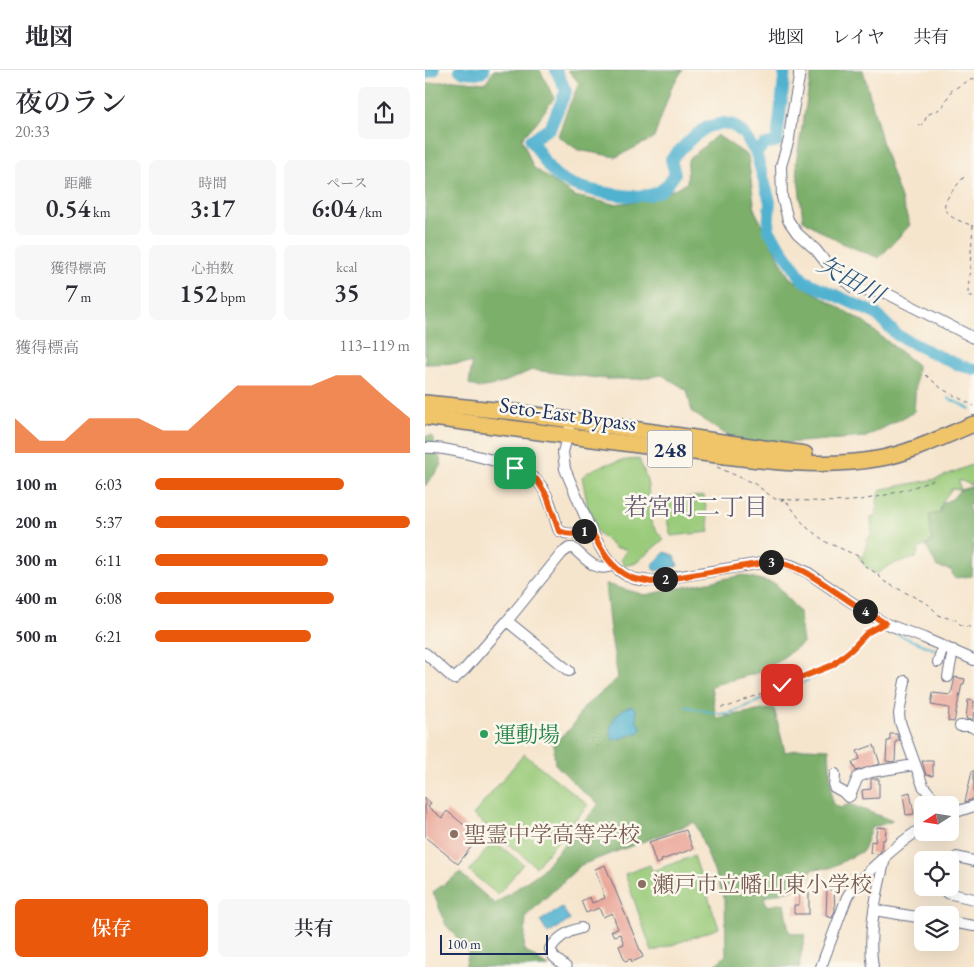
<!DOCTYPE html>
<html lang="ja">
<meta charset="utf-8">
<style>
:root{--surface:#fff;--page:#f7f7f7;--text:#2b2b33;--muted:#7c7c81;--line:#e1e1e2;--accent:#ea580c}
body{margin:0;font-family:"EB Garamond","Noto Serif JP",serif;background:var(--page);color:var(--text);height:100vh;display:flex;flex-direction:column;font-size:19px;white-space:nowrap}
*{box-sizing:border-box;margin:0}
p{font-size:16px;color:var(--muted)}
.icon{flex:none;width:28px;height:28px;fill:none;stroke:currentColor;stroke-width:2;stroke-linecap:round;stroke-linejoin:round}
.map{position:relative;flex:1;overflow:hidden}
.panel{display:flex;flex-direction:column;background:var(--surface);width:425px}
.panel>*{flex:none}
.needle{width:32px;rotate:258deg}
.controls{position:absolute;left:489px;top:726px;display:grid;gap:10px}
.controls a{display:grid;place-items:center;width:45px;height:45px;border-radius:8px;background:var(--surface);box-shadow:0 5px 20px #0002;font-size:25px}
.scale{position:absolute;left:15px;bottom:12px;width:108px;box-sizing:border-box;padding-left:5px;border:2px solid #1b2f5e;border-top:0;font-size:14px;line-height:18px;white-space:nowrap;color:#1b2f5e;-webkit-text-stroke:4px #fbf7ec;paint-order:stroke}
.pin{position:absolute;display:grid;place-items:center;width:42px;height:42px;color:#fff;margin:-21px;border-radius:10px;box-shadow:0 2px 8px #0006}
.km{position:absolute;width:25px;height:25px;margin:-12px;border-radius:50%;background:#222;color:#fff;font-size:14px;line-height:25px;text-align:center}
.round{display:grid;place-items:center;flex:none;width:52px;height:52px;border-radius:8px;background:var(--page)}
.overview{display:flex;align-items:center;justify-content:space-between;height:85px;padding:0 15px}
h1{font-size:28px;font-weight:600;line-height:38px}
.metrics{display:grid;grid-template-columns:repeat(3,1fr);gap:8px;height:85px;padding:5px 15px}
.metrics div{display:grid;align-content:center;border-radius:8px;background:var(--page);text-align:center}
.metrics b{font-size:25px;font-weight:600}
.metrics small{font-size:14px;font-weight:400}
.metrics p{font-size:14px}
.chart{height:140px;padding:10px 15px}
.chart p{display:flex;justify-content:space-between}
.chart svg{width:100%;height:90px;margin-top:5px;fill:var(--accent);opacity:.7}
.button{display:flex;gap:10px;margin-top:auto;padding:10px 15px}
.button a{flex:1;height:58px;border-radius:8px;background:var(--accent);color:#fff;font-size:20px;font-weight:600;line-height:58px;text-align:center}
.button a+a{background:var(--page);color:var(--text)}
ul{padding:0 15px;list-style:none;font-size:16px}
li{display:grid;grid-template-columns:80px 60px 1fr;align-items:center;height:38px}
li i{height:12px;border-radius:6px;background:var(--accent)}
header{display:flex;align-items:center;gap:30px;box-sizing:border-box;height:70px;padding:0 25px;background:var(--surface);border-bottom:1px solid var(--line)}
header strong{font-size:24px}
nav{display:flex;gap:28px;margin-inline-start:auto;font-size:18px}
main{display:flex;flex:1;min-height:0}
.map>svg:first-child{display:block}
</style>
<header>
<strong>地図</strong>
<nav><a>地図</a><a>レイヤ</a><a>共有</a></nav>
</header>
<main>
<section class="panel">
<div class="overview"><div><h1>夜のラン</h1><p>20:33</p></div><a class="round"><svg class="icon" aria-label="share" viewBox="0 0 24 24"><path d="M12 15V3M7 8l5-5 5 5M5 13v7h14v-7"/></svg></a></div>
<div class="metrics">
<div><p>距離</p><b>0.54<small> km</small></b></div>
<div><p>時間</p><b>3:17</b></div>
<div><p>ペース</p><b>6:04<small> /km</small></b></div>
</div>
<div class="metrics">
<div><p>獲得標高</p><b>7<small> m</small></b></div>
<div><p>心拍数</p><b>152<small> bpm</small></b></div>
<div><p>kcal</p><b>35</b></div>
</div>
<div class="chart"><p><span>獲得標高</span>113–119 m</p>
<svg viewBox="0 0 160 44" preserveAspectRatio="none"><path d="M0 44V27L10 38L20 38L30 27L40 27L50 27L60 33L70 33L80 22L90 11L100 11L110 11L120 11L130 6L140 6L150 17L160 27V44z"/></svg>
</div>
<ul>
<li><b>100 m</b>6:03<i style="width:74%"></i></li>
<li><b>200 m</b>5:37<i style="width:100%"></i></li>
<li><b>300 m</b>6:11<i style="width:68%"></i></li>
<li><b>400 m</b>6:08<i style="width:70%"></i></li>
<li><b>500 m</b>6:21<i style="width:61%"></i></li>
</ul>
<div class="button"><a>保存</a><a>共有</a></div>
</section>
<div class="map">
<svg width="549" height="897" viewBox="0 0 549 897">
<rect width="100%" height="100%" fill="#fbf7ec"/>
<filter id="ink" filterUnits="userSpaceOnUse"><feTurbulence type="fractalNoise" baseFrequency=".02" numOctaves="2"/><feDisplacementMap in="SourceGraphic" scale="10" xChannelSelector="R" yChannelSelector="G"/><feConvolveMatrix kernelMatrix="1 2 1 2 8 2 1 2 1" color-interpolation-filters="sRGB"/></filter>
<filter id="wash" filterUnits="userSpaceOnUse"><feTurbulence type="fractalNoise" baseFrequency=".0096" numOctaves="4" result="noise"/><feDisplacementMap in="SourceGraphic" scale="20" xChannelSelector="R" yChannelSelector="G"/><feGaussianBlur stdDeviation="1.12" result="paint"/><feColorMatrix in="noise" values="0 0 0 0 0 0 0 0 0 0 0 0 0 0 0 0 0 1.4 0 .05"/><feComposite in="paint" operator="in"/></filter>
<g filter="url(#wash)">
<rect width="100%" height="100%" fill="#f6e5cd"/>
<g fill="#9acb7a" stroke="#5a7d6c">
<path d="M214,389C217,396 220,404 222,411C228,438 215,445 239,469L211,493L199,496L196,489L202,479L190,478L170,460L168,449L163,438L157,407C171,394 196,390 214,389Z"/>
<path d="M549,394V416L534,410L535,420L526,419C524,424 519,428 517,433C511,449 515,473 494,478L491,488C476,491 463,494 452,504L440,496L433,486H439L442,470L447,464L446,447L451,445L453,424L457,419L511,409Z"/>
<polygon points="279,426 285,462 246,466 237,430"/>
<polygon points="99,684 163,735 111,797 48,745"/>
<polygon points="69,771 98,794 73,825 44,801"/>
<polygon points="269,786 294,858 227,882 200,804 225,795 227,801"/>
</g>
<g fill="#7baf6a" stroke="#4b6f64">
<polygon points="69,0 115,0 129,28 111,53 97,68 108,97 149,126 189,134 226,130 262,113 263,90 292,65 323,86 330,141 364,207 437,251 492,295 489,342 441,367 348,374 311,372 267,342 262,320 237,305 214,309 181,309 107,300 75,314 54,318 44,314 47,293 0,294 0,14 31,10 60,13"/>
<polygon points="143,0 258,0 247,16 229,68 191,87 153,80 133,66 141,43 154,13"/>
<polygon points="387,0 438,0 460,82 485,155 454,188 416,173 378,150 371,92"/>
<polygon points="0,366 7,366 17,395 0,416"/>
<polygon points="549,416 549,432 543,435 548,450 549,462 547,506 529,508 526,500 512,497 501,476 507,471 504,445 515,443 517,433 527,429 535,420"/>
<polygon points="318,505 351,514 374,542 378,573 339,601 286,616 291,648 349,638 360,682 381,678 404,679 407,733 415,738 424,734 468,751 446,758 438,781 405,798 387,799 380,816 339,827 342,836 359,833 364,862 380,865 374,895 376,897 288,897 301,885 300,830 270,752 156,795 101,846 99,880 124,897 40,897 44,881 21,855 8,822 35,803 70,834 115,802 174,734 158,722 130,694 128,673 146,658 160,636 193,608 185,561 180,514 220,525"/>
</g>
<g fill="#51b2d0" stroke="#367097">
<polygon points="240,482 250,486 253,496 230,501 227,495"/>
<path d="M206,636L211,639L212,652L216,657L215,662L190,670L187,669C181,656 193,639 206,636Z"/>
<polygon points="137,837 145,850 123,864 115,851"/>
</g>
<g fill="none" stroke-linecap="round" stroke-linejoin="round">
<g stroke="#51b2d0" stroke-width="2">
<polyline points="523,328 545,339"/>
<path d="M261,637C275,638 290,646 305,643L412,598L450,564L459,559L511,580"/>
</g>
<g stroke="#51b2d0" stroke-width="12">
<polyline points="35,0 39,2 56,3 59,0"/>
<path d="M131,0L141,21L125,58L106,70C114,80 119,93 128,102C144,120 205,130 228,124C238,122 245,112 250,104L246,89L268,67L282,57L298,53L308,55L318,63L331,83L345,132L343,159L378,210L451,244L472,265L507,283L536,296L549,299"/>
<polyline points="0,3 9,0"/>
<polyline points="331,83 339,75 352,71 360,0"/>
</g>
</g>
<g id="blocks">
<g fill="#eaa79a">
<polygon points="530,607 540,609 539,614 537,614 529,652 523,651 524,638 506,635 508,623 526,625"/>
<polygon points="543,630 549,631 548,650 541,649"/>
<polygon points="465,664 472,664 475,671 471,671 470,691 467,692 461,691 462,671 465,671"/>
<polygon points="449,675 455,694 431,701 427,692 435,689 432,681"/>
<polygon points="497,691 508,691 508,706 501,705"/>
<polygon points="547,701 549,701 549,726 548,729 540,732"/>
<polygon points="446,709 454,709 454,728 438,729 437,720 446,719"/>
<polygon points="485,722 489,744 481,745 478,724"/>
<polygon points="0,728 6,733 3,737 17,748 22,741 54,767 33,794 0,767"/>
<polygon points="452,757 461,758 460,770 457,770 456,781 453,784 445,783 446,771 450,772"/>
<polygon points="261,760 268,779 236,790 237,792 231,794 224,772"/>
<polygon points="180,795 218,887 207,892 206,889 200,891 194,876 199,874 195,864 189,866 186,861 193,859 187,843 178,847 174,838 161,843 156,831 165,827 167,833 180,828 170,799"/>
<polygon points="402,819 409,821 410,840 407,848 401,846"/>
<polygon points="374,822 384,823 384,844 369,844 369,835 374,835"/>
</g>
</g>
</g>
<g filter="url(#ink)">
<use href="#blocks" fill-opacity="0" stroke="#686f85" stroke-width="1"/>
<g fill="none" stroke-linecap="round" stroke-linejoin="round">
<defs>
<g id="minor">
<polyline points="374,0 374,8 367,46 364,69 356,96 357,127 363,150 372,163 391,180 402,194 427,217 439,221 461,223 549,268"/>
<polyline points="144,360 138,382 140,399 165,458"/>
<path d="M0,378C22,376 98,395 113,412C125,425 128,445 134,461C146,466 153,464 165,458C175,478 185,499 207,508C213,510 220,510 226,511L349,491L366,495L382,502L417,526L459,553L499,568L549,590"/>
<polyline points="82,551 144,601"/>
<path d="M0,583L29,609L40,599L82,551L137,483L144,478H148C160,488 171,504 188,495"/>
<polyline points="513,592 518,576"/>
<polyline points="523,607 528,580"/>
<polyline points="480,611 474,644 475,652 498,716 514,735"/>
<polyline points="535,656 546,656 549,658"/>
<polyline points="410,704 409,717 418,722 423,727 425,726 433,707 446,702 489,695"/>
<polyline points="525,744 549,736"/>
<polyline points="532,787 549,791"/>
<polyline points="522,823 549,829"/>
<polyline points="449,840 498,848"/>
<polyline points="525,852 549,856"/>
<path d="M141,897L129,887L125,879C132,868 144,861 156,858"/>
<path d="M396,897L422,827C432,809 479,768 498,758"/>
<path d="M448,897C442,861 452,823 460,788"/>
</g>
<g id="highway">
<polyline points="0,333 90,342 380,384"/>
<path d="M0,347C84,358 168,369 252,380C319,388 390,401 457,388C488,382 519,366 549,354"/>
</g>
</defs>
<use href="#minor" stroke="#686f85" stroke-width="12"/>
<use href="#highway" stroke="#686f85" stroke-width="18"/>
<g stroke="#686f85" stroke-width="1" stroke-dasharray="4 4" stroke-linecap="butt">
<polyline points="494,56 499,53 502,45 517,38 526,21 542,11 549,9"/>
<path d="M539,107C516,134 507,143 549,156"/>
<polyline points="548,155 543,222 543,226 549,226"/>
<polyline points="501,305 517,319 549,336"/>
<path d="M292,397L330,414L350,429C375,430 401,433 426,431C456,428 484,419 512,409"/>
<polyline points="354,429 363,433 380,456 401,472 433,486 440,496 451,503 460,512 503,534 515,546 531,550 536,555 549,558"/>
<polyline points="296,637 305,636 408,595 427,579 442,563 451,559"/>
</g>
<use href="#minor" stroke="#fff" stroke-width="10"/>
<use href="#highway" stroke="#f0c469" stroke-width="15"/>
</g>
</g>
<g fill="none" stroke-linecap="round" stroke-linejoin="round" filter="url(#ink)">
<defs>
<path id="route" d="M90,398L112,410L122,426L134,461C146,466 153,464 165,458C175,478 185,499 207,508C213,510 220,510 226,512L349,491C379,497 392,510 417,526C431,536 445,544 460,553L442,563L427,579L408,595L357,615"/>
</defs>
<use href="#route" stroke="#fff" stroke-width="10"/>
<use href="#route" stroke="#ea580c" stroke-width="6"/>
</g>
<circle fill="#2e9e5b" stroke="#fbf7ec" stroke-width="2" cx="59" cy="664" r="5"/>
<g fill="#8d6e63" stroke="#fbf7ec" stroke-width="2">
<circle cx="29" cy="764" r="5"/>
<circle cx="217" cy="814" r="5"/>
</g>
<g text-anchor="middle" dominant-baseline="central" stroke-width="5" stroke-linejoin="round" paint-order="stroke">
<rect fill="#fbf7ec" stroke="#5e6b89" stroke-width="1" x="222.5" y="360.5" width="45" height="37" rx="4"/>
<g font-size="21" font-weight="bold" fill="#1b2f5e">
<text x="245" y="379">248</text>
</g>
<g font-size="22" fill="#1b2f5e" stroke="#fbf7ec">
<text transform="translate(143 344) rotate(8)">Seto-East Bypass</text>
</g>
<g font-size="22" fill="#27864d" stroke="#fbf7ec" text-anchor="start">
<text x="69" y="664">運動場</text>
</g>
<g font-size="22" fill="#785e54" stroke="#fbf7ec" text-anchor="start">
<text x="39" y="764">聖霊中学高等学校</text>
<text x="227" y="814">瀬戸市立幡山東小学校</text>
</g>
<g font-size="24" font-style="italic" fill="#2b5680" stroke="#fbf7ec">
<text transform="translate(426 209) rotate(29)">矢田川</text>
</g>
<g font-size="24" fill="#635973" stroke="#fbf7ec">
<text x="271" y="436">若宮町二丁目</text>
</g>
</g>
</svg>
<div class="controls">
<a><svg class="needle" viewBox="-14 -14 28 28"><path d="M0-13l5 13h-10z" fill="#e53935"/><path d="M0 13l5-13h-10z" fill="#7c7c81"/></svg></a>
<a><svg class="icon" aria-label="locate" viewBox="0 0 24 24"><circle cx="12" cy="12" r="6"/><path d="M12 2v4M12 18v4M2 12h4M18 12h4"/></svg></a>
<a><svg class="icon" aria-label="layers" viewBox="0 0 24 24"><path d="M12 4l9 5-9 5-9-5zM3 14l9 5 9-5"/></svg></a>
</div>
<div class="scale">100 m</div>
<div class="pin" style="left:90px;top:398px;background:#1e9e55"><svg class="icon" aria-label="arrive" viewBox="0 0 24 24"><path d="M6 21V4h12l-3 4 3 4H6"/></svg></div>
<div class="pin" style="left:357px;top:615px;background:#d93025"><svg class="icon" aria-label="check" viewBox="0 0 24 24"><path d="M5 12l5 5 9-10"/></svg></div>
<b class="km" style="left:159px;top:461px">1</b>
<b class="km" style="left:240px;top:509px">2</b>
<b class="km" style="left:346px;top:492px">3</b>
<b class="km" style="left:440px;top:541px">4</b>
</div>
</main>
